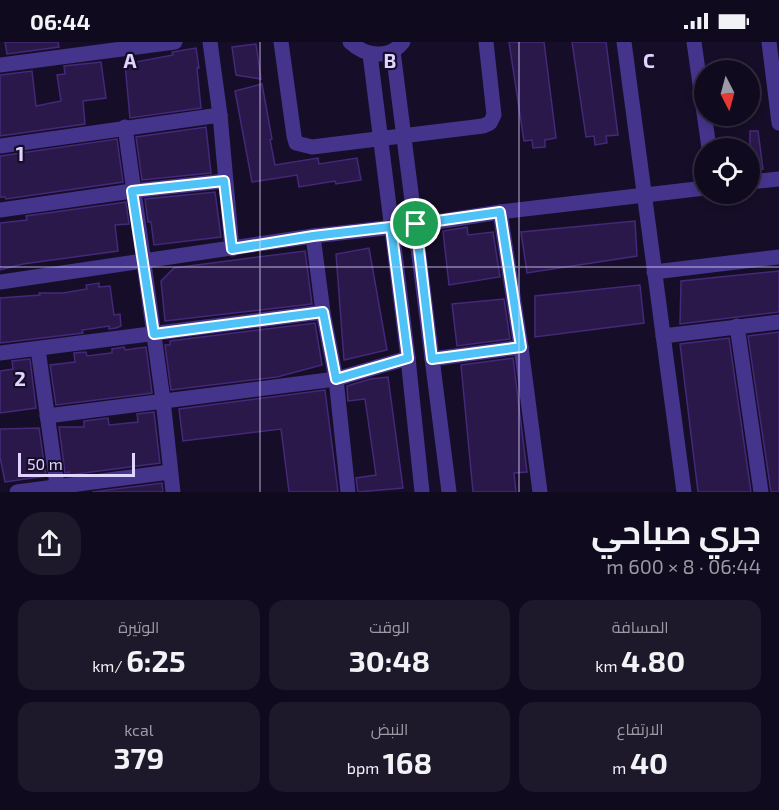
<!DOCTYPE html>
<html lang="ar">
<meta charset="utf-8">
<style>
:root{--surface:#100a1e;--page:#1e182b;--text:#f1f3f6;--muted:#9c9aa4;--line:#302b3c}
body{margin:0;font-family:"Exo 2",Cairo,sans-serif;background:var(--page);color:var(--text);direction:rtl;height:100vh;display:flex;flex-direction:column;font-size:22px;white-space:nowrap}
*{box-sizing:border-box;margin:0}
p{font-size:20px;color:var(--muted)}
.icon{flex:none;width:33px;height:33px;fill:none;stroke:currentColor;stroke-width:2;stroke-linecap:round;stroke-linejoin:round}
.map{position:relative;height:450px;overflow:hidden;direction:ltr}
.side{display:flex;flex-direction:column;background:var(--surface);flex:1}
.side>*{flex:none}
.needle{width:39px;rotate:174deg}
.tools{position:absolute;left:694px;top:18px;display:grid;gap:12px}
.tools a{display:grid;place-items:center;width:66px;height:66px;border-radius:50%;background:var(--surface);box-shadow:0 3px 9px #0003,0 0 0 2px var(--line);font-size:30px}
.scale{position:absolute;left:18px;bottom:15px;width:117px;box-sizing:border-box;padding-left:6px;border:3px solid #e0d5ff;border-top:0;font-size:16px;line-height:21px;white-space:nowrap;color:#e0d5ff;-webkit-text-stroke:4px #160d28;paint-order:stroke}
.pin{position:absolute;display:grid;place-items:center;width:51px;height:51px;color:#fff;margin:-26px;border:3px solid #fff;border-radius:50%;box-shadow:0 2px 6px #0007}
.round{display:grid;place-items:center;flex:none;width:63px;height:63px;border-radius:24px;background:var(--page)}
.summary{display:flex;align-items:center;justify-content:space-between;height:102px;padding:0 18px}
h1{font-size:33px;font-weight:700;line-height:45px}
.metrics{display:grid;grid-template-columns:repeat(3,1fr);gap:9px;height:102px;padding:6px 18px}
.metrics div{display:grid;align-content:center;border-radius:15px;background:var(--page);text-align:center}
.metrics b{font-size:30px;font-weight:700}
.metrics small{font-size:16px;font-weight:400}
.metrics p{font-size:16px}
.status{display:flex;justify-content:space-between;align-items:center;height:42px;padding:0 30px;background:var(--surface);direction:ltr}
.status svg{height:16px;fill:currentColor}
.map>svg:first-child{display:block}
</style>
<div class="status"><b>06:44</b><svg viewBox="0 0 49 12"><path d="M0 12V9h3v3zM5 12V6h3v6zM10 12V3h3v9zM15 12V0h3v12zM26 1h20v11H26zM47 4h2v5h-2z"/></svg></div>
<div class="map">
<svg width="779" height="450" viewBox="0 0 779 450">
<rect width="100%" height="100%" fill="#160d28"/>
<g fill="#2a184b" stroke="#442879" stroke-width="1.5">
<polygon points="5,0 58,0 59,5 7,12"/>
<polygon points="509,0 544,0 556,96 545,98 545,105 533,106 532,98 524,99"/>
<polygon points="572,0 606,0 618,93 606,94 607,101 595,103 594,94 586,95"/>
<polygon points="256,2 261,37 236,33 232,5"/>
<polygon points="196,6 199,26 197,26 201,66 130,76 125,22 173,13 172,10"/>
<polygon points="101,20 106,56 83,59 85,82 0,94 0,33 32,29 36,64 61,59 57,33 65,32 64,24"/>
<polygon points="262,42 272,97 270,98 275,123 318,116 319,122 357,116 361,138 336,142 335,139 299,145 297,133 252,140 235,49"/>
<polygon points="206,85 211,131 142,138 136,95"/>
<polygon points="750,89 758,89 763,127 750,129"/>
<polygon points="117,97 123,140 6,157 5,155 0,155 0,114"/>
<polygon points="215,150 221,195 154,203 151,180 148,180 145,157"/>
<polygon points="126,160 129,182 115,183 118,209 23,222 0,228 0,181 27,178 26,174"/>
<polygon points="635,179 637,214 527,231 521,190"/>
<polygon points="467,185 468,193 493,190 500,235 449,243 443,189"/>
<polygon points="369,206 387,308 344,318 336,212"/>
<polygon points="305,209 312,262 165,279 161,239 174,226"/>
<polygon points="779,229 779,270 680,282 681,239"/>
<polygon points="99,241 99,245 110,244 114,273 120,272 121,284 116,286 109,287 109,284 82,288 83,291 0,301 0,256 40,253 39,251 63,251 87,247 86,243"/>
<polygon points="640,243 644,281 535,295 535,254"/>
<polygon points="504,257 510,297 457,304 452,262"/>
<polygon points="315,281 322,323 277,335 171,348 165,303 170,303 170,299"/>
<polygon points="779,290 779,450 771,450 748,294"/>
<polygon points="729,296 751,450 698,450 680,302"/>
<polygon points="124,305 125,308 146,305 152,351 56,363 50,323 75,320 74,311 86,310 87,314 111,311 112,311 112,307"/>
<polygon points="513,316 527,430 514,431 516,450 473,450 461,323"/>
<polygon points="30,317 36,366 0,371 0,329 13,327 12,319"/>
<polygon points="388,335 403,446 358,450 356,436 376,433 365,357 348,359 347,344 370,337"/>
<polygon points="325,348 338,450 289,450 281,387 183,399 179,367"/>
<polygon points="154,370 160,421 69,433 69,430 65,431 59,385 84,385 84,379 108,376 109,383 138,380 137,372"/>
<polygon points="39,386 46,434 5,440 0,415 0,387"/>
<polygon points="162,441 163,450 92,450"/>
</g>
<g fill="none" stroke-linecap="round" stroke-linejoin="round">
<g stroke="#45348b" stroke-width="15">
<polyline points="210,0 220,73 232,207"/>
<polyline points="281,0 294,94 296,101 312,105 483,84 490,81 494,73 486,0"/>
<path d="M350,0C365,14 389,18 403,0"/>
<polyline points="624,0 684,450"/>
<polyline points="694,0 709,106"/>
<polyline points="769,0 779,81"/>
<polyline points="393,9 449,450"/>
<polyline points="370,12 408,316 422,450"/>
<polyline points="0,23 175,0"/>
<polyline points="125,85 163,358 173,450"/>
<polyline points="0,104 220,73"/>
<polyline points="750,140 779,137"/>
<polyline points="0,168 132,149 224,139"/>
<polyline points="500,170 521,305 540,450"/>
<polyline points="313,194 323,270 336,337 348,450"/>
<polyline points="654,230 779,215"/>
<polyline points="0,240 313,194 430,181 500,170 705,146"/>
<polyline points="737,284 761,450"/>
<polyline points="663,294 779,280"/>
<polyline points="38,307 58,450"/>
<polyline points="0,311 323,270"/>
<polyline points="432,317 521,305"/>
<polyline points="47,374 336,337 408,316"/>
<polyline points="17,450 170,430"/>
</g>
</g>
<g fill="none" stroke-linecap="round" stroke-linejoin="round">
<defs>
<polyline id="route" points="416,182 313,194 232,207 224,139 132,149 154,292 323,270 336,337 408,316 391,185 416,182 432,317 521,305 500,170 416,182"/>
</defs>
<use href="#route" stroke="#fff" stroke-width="12"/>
<use href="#route" stroke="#4fc3f7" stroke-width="8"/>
</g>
<path fill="none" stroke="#e0d5ff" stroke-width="1.5" stroke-opacity="0.55" d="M260,0V450M519,0V450M0,225H779"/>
<g font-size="20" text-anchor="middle" font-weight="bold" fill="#e0d5ff" stroke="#160d28" stroke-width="4.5" stroke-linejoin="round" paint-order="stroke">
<text x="130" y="26">A</text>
<text x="390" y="26">B</text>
<text x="649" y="26">C</text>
<text x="20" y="119">1</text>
<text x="20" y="344">2</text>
</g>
</svg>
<div class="tools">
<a><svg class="needle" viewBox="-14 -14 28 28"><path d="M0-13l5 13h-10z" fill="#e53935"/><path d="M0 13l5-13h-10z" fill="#9c9aa4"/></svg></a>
<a><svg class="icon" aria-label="locate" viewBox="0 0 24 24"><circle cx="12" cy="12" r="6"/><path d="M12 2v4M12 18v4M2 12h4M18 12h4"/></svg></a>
</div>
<div class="scale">50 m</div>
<div class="pin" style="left:416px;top:182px;background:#1e9e55"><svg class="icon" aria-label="arrive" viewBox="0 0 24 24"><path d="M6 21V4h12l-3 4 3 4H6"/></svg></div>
</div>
<section class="side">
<div class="summary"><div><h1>جري صباحي</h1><p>06:44 · 8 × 600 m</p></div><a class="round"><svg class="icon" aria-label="share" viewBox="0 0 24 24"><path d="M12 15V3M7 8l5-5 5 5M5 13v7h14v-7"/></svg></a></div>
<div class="metrics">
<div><p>المسافة</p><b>4.80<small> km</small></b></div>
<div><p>الوقت</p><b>30:48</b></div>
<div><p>الوتيرة</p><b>6:25<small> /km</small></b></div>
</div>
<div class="metrics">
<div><p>الارتفاع</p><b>40<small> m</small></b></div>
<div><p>النبض</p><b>168<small> bpm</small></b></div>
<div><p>kcal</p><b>379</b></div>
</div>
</section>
